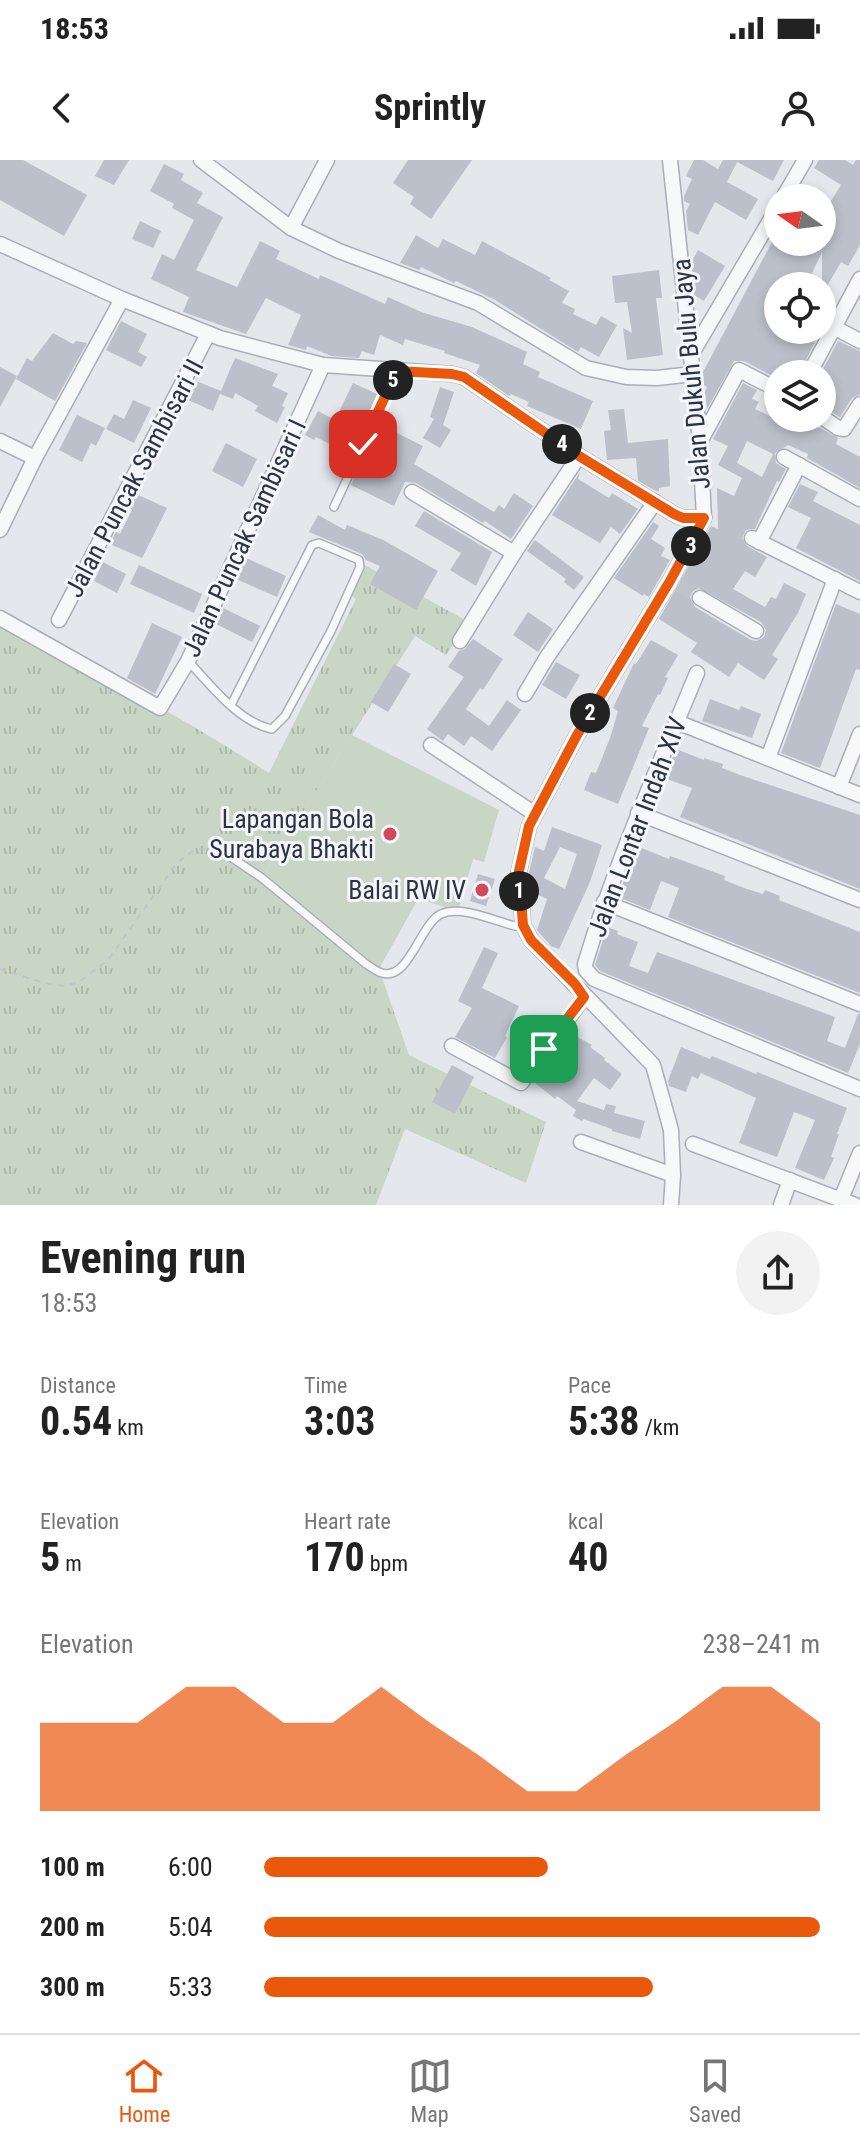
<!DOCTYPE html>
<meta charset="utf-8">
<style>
:root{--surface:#fff;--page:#f2f2f2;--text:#222;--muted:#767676;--line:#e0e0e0;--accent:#ea580c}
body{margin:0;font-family:"Roboto Condensed",sans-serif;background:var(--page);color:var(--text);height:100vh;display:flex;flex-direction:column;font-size:30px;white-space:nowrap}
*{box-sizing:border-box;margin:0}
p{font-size:26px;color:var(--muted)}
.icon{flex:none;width:44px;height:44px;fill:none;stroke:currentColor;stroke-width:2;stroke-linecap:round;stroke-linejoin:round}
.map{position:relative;height:1045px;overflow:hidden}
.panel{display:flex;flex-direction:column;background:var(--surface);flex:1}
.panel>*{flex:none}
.needle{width:52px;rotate:284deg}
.controls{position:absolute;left:764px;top:24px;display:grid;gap:16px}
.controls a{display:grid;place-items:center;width:72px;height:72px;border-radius:50%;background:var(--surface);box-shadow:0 4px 12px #0003;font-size:40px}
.pin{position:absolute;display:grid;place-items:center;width:68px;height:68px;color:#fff;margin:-34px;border-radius:16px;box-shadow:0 4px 12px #0006}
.km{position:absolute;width:40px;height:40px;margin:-20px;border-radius:50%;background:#222;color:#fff;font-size:22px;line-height:40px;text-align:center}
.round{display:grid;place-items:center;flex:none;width:84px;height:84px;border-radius:42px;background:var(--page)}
.headline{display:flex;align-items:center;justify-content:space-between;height:136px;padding:0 40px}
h1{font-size:44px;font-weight:700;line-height:60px}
.stats{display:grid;grid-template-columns:repeat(3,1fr);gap:12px;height:136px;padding:8px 40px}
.stats div{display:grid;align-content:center}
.stats b{font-size:40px;font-weight:700}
.stats small{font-size:22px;font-weight:400}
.stats p{font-size:22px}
.chart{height:224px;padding:16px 40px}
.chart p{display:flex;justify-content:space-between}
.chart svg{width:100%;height:144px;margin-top:8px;fill:var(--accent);opacity:.7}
ul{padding:0 40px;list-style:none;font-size:26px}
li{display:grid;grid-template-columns:128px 96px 1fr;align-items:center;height:60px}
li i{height:20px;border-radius:10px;background:var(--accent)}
.status{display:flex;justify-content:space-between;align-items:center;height:56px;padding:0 40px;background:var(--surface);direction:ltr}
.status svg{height:22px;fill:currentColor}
header{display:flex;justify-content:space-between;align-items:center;height:104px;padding:0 40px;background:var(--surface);font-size:36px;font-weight:700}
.dock{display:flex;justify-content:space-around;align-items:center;height:112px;border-top:2px solid var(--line);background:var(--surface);font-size:22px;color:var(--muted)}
.dock a{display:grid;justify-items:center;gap:4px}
.dock .active{color:var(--accent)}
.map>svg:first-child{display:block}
</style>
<div class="status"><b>18:53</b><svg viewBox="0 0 49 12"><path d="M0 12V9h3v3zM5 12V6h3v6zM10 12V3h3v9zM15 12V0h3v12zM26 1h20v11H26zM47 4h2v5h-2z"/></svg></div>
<header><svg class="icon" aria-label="back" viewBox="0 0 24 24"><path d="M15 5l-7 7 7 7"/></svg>Sprintly<svg class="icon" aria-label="person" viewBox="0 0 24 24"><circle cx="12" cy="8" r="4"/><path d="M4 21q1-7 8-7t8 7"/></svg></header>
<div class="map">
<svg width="860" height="1045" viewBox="0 0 860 1045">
<defs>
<pattern id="grass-tufts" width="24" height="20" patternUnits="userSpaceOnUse" patternTransform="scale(2)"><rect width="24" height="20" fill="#c9d6c5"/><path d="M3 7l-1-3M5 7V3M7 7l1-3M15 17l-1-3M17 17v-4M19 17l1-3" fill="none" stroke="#adb8ab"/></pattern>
</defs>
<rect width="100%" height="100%" fill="#e4e7ec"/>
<path fill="url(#grass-tufts)" d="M365,405L469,462L446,495L415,476L260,720L379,809L409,895L546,962L526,1023L405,969L376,1045H0V466C93,508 183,558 269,613L356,439L350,435Z"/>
<polygon fill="#c9d6c5" points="352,575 499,650 484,702 473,699 458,751 418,739 379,809 260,720"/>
<g fill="#bbc0ca" fill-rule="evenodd">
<polygon points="0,0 23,0 87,35 64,76 0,40"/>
<polygon points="104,0 129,0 114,25 95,16"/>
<polygon points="408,0 472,0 431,59 410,44 414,37 393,23"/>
<polygon points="694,0 703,0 718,9 723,0 784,0 773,21 737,2 727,22 758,39 746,60 715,42 698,75 688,70 686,51 690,44 684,41 684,36 692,19 686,16"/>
<polygon points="819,0 845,0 853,5 856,0 860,0 860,85 848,106 841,102 822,135 822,92 806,126 775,126 765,146 768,147 766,151 778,157 778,170 806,170 818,176 799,214 778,214 778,219 744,201 734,201 707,249 705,231 707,227 704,225 703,212 772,82 822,82 822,55 841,25 814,8"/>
<polygon points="164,4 184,14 181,20 203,33 197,43 223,57 196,110 237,127 260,81 280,91 276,99 319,119 320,115 385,144 388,137 421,152 472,167 527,192 523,204 540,212 538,217 593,241 581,269 527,246 529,242 511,234 509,236 476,213 480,205 444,193 445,191 405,179 403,185 380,175 374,195 362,191 359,198 331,196 307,186 306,190 288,185 301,155 266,138 246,174 183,152 189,137 151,119 162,94 174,100 194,60 172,48 174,44 150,31"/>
<polygon points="140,61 161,71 153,88 132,79"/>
<polygon points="416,75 438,88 443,79 475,95 482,81 551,118 549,120 569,131 562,143 575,149 573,154 596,165 601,156 617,165 599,197 581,187 578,192 495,140 456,121 454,123 421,107 419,110 400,103"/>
<polygon points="698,90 725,106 704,141 694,135 691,103"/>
<polygon points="659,110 662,138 656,138 663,195 627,200 623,168 632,173 627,142 615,143 612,116"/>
<polygon points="121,161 147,174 138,192 147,197 141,207 106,190"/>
<polygon points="53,173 73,184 76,181 87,183 55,241 16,219 27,198 32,201"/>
<polygon points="838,181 860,191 860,234 852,238 840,257 822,247 822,211"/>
<polygon points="235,198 278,214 272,226 288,233 282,246 285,247 277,263 255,251 258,246 235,233 233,239 220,234 213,251 188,240 196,221 221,231"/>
<polygon points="0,207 17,216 0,247"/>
<polygon points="353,223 377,234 351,295 316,277 314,280 305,275 318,251 335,260"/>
<path d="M743,223L757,230L752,239L759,242L755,249L774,258H795L822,269L838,278L836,284L860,297V328L807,298L808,294L788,285L775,293L776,303L786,309L779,322L777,321L755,369L746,370L742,378L747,386L767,397L755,417L745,411L733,429L765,447L771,437L776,439L784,423L806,434L798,453L772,495L778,499L764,520L738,503L729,517L691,492L697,483L659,459L711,366L718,369L717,328L734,336L742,318L718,305L728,286L713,279ZM747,281L773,294L762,317L737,303ZM699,428L761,462L766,470L764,477L757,481L751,480L695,447L690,437L692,432Z"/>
<polygon points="440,227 454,232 443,265 451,270 440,288 423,278 434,259 430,257"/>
<polygon points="133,240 151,248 134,283 106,269 114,254 124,259"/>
<polygon points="624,249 628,283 668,279 670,326 659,328 659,331 656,331 638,321 636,298 607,300 604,271 611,270 608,250"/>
<polygon points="77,255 105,268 96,286 91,283 82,302 59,290"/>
<polygon points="379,264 423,286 414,304 494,352 499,345 504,349 514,333 533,346 511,379 485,361 483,363 416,323 405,322 394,346 351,325"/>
<polygon points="226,283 257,299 243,327 212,311"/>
<polygon points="580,312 578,319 609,338 612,333 638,349 620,374 611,367 600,383 552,355"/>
<polygon points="800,324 818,332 813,341 860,365 860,421 796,388 811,358 788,347"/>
<polygon points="136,334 167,348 142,398 110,384 116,372 120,374 132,350 130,348"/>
<polygon points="424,351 492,392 476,426 450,410 461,393 415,366"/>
<polygon points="318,355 345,370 347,365 383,380 438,411 416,450 370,424 380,406 366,400 362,394 309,372"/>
<polygon points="653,362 659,366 651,379 665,388 661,396 670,400 649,437 644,434 643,436 614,418"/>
<polygon points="535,380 584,417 574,430 564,422 566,419 527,391"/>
<polygon points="246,398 286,416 277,437 236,419"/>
<polygon points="103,402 126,414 117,433 94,421"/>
<polygon points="139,405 202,434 194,453 130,424"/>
<polygon points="836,444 860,454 860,510 856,509 820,608 781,593"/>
<polygon points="223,448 260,466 252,482 216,464"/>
<polygon points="528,452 553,469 538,492 513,475"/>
<polygon points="152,463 182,477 155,534 127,518"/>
<polygon points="473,479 503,499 483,530 480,528 466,549 489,566 507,540 521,550 492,591 471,576 464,586 448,574 443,581 427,569 464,517 448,507 459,491 465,489"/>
<polygon points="651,480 678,495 665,517 668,518 660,535 658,534 642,566 649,568 618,644 584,630 591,612 596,613 610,578 618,551 613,548 634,503 636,504"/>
<polygon points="556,502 580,515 566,539 542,525"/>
<polygon points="394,504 411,514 388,552 371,542"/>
<polygon points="710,539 739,550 741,546 761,554 752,578 702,561"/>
<polygon points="676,589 704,600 704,598 723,604 722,608 740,615 860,655 860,729 680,657 692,628 664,618"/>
<path d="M552,667L602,685L590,722L559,789L551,786L537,770L547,739L530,731L529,713L535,687L544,691ZM560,687L577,694L565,729L544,718Z"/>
<polygon points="637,686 669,699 670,696 725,716 724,720 747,729 763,734 765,730 780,736 779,740 860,772 860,833 668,757 679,728 661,721 650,750 618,737"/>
<polygon points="478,714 495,719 486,746 470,741"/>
<polygon points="607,767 618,771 617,774 638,782 629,806 648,813 657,792 835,857 827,881 845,888 858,854 860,854 860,884 848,913 600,811 595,805"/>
<polygon points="484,787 498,793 482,828 519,846 505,876 507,877 495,898 455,877 472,848 458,841"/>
<polygon points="570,873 592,885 590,887 605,898 604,900 622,914 610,930 594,918 577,941 604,950 606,944 616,946 614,953 645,961 640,979 612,971 612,969 583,959 582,961 573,956 576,950 557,936 555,939 534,922"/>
<polygon points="681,887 710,899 712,896 756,914 757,912 847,948 837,974 839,974 831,997 834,998 824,1020 795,1008 815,960 794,952 777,997 739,983 756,938 701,913 698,919 692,916 686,932 669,926 668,921"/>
<polygon points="452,905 474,917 455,954 432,942"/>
</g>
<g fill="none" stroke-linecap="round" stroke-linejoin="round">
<polyline stroke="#bfc3cb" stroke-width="14" stroke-dasharray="14 7" stroke-linecap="butt" points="680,426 700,438"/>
<defs>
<g id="service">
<polyline points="334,347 397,211"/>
<path d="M188,501C211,525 238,562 272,569L285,556L331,471L360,407L359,400L319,383L312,385L231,545"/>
<path d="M222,691L262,718L366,804C371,807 377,812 382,813C409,821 420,764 441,754C462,745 494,761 515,766L523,765"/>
</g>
<g id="minor">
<polyline points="201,0 291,68 339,91 478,143 586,208 626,217 657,218 693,214"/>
<polyline points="670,0 700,281 704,358 670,421 577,575 529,666 519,711 523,765 531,780 653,905 671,970 673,1015 671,1045"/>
<polyline points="783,38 805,0"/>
<polyline points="291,68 327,0"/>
<polyline points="0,84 122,139 220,178 323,205 452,214 464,217 579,296 674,354 683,358 704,358"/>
<polyline points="822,161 860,181"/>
<polyline points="691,195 778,47"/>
<polyline points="809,214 860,119"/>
<polyline points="822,257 838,268 844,269 860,244"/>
<polyline points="701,280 739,210 778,230"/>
<polyline points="0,281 35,298"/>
<polyline points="784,297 860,339"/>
<polyline points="412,332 514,393"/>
<polyline points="0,370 35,298 122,139"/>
<polyline points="752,378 860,432"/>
<polyline points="759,382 799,305"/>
<polyline points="700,438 756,471"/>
<polyline points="0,458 160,548 188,501 323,205"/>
<polyline points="59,460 208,174"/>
<polyline points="460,481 514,393 579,296"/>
<path d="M697,513C657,610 615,704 585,804L586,810L594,819L860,929"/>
<polyline points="525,534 547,497 655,342"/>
<polyline points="677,562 860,635"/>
<polyline points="431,585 535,654"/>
<polyline points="768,598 835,419"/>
<polyline points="839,627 860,574"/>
<polyline points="638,653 860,740"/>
<polyline points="604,742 860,844"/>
<polyline points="452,886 521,923 584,837"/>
<polyline points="581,982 673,1015"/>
<polyline points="693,984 855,1045"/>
<polyline points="841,1039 860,993"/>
<polyline points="781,1045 790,1020"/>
</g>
</defs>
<use href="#service" stroke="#a9aeb7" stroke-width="10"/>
<use href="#minor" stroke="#a9aeb7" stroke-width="17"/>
<polyline stroke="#c2c5cb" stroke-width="2" stroke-dasharray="6 6" stroke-linecap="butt" points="0,809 44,823 65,826 79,822 108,800 177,703 195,689 213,688"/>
<use href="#service" stroke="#f7f8fa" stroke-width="7"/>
<use href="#minor" stroke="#f7f8fa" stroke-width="14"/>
</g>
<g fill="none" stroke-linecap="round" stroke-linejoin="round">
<defs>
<polyline id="route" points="363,284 397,211 452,214 464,217 579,296 674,354 683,358 704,358 670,421 577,575 529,666 519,711 523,765 531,780 575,824 584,837 544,889"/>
</defs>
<use href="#route" stroke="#fff" stroke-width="16"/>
<use href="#route" stroke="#ea580c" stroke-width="10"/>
</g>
<g fill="#d1495b" stroke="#f4f6f9" stroke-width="3">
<circle cx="390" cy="674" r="8"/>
<circle cx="482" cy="730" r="8"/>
</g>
<g text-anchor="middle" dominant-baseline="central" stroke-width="6" stroke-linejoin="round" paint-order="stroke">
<g font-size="26" fill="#2b3445" stroke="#f4f6f9">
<text transform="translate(691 214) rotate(-95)">Jalan Dukuh Bulu Jaya</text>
<text transform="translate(134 318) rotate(-62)">Jalan Puncak Sambisari II</text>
<text transform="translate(244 378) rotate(-65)">Jalan Puncak Sambisari I</text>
<text transform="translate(637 667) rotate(-69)">Jalan Lontar Indah XIV</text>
</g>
<g font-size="26" fill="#2b3445" stroke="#f4f6f9" text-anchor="end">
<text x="374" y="659">Lapangan Bola<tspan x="374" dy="30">Surabaya Bhakti</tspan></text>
<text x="466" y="730">Balai RW IV</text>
</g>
</g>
</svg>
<div class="controls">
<a><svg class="needle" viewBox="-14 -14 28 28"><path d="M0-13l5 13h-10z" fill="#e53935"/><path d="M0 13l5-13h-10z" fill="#767676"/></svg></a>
<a><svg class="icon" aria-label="locate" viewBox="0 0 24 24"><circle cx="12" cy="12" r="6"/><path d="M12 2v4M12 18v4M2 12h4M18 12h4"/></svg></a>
<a><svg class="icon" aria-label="layers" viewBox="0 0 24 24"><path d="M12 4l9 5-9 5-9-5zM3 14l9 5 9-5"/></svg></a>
</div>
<div class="pin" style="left:544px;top:889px;background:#1e9e55"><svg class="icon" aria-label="arrive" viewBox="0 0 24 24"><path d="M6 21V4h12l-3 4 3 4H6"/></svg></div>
<div class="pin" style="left:363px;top:284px;background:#d93025"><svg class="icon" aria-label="check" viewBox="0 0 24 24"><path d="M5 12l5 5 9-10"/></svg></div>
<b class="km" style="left:519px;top:731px">1</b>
<b class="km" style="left:590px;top:553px">2</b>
<b class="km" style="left:691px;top:386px">3</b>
<b class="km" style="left:562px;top:284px">4</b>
<b class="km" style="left:393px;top:220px">5</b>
</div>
<section class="panel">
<div class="headline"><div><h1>Evening run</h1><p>18:53</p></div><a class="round"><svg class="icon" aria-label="share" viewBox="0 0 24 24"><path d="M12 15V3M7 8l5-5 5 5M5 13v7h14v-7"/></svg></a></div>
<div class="stats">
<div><p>Distance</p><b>0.54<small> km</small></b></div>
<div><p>Time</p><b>3:03</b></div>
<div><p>Pace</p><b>5:38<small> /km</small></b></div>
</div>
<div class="stats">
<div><p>Elevation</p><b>5<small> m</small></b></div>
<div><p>Heart rate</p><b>170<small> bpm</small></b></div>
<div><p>kcal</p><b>40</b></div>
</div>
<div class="chart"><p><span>Elevation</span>238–241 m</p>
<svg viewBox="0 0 160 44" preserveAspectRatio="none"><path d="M0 44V17L10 17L20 17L30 6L40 6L50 17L60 17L70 6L80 17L90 27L100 38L110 38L120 27L130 17L140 6L150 6L160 17V44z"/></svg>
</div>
<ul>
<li><b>100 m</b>6:00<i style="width:51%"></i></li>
<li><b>200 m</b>5:04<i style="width:100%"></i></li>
<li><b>300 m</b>5:33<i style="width:70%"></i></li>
</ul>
</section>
<nav class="dock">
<a class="active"><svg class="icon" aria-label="home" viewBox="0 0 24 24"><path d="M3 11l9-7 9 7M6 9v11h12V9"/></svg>Home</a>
<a><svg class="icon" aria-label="map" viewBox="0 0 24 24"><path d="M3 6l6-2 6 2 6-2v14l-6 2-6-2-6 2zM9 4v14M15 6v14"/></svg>Map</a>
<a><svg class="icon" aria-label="saved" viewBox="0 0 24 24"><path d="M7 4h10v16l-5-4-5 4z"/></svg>Saved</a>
</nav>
